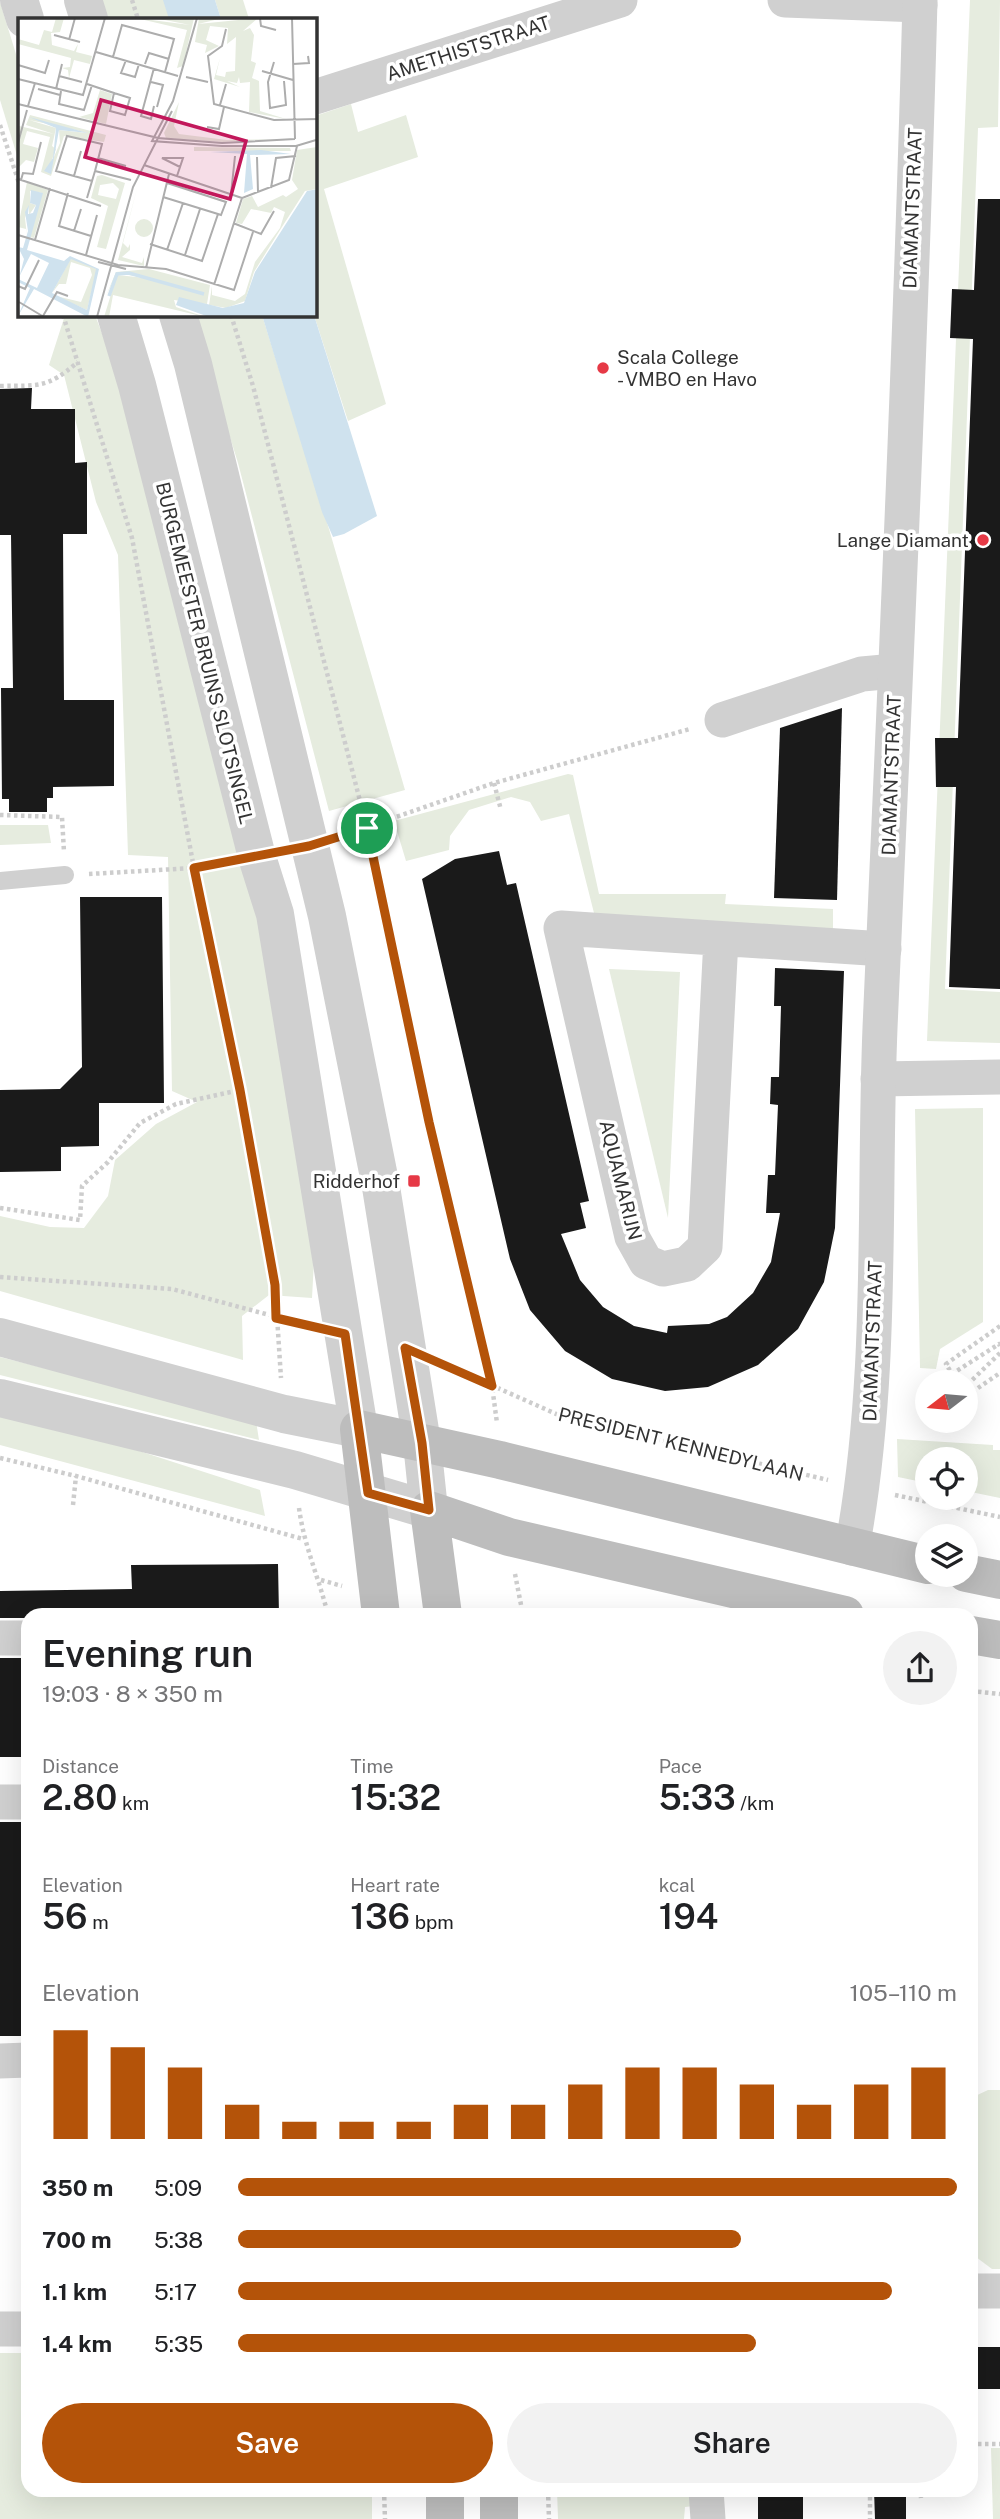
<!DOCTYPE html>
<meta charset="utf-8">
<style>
:root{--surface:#fff;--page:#f2f2f2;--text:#202124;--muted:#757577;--accent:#b45309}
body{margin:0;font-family:"Public Sans",sans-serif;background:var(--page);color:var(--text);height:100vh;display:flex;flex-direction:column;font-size:26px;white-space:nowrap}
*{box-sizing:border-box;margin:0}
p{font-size:23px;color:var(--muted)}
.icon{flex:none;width:38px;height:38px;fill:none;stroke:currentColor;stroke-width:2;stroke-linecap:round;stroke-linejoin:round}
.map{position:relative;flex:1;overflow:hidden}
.panel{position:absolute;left:21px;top:1608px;width:957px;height:889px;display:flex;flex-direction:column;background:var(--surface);border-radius:21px;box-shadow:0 7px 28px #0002}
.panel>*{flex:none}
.needle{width:46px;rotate:254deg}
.controls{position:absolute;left:915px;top:1370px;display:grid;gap:14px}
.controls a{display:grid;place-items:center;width:63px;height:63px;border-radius:50%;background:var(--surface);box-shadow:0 7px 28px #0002;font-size:35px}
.pin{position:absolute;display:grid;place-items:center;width:60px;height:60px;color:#fff;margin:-30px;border:4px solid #fff;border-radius:50%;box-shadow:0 2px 7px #0007}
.round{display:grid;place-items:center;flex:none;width:74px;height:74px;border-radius:37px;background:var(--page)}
.head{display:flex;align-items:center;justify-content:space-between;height:119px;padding:0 21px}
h1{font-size:38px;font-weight:600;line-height:52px}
.metrics{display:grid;grid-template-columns:repeat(3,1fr);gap:10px;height:119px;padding:7px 21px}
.metrics div{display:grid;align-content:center}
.metrics b{font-size:35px;font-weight:600}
.metrics small{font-size:19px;font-weight:400}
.metrics p{font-size:19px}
.chart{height:196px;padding:14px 21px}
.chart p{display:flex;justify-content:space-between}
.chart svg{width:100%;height:126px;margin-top:7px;stroke:var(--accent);stroke-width:6}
.button{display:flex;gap:14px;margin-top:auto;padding:14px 21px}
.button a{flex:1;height:80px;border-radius:42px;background:var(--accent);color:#fff;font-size:28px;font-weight:600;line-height:80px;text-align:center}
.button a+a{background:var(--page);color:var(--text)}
ul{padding:0 21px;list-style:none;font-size:23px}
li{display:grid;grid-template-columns:112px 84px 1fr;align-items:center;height:52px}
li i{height:18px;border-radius:9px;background:var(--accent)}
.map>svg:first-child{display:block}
</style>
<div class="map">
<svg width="1000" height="2519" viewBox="0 0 1000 2519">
<rect width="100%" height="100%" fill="#fff"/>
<g fill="#e6ecdf">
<polygon points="94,0 166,0 171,19 100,19"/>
<polygon points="215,0 243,0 249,19 221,19"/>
<polygon points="970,0 1000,0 998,127 978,128 945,989 1000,992 1000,1043 927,1041"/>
<polygon points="0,2 19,64 19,162 0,100"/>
<polygon points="351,104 358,132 406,115 418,157 324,189 386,404 348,421 314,315 315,116"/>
<polygon points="65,315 95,315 114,365 268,957 314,1261 312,1298 269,1295 242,1316 243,1360 0,1291 0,1216 50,1227 84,1228 108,1196 115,1160 156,1124 197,1102 172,1091 168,857 128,855 118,555 96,502 64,375 49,365"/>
<polygon points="192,315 262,315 329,529 405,790 329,811 238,463"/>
<polygon points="568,774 573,775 599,894 726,894 725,904 833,909 833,934 595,917 569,814 541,821 530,802 511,797 469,810 450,836 449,850 406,861 394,821"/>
<polygon points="0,825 48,825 51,843 0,845"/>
<polygon points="609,969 680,972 668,1218"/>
<polygon points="983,1108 983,1322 940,1349 936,1369 920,1368 915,1109"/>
<polygon points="0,1357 256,1421 259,1440 0,1375"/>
<polygon points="0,1415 68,1428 260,1490 265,1516 0,1445"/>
<polygon points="897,1439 993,1445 993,1450 1000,1450 1000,1498 966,1491 966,1460 928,1460 927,1483 898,1477"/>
<polygon points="988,2090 1000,2090 1000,2269 992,2269 972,2254 971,2098"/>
<polygon points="0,2353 28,2353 28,2490 372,2490 372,2519 0,2519"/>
<polygon points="991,2448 1000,2448 1000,2519 993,2519"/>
<polygon points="557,2490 693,2490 694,2506 685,2507 684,2519 558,2519"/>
</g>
<g fill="#cfe2ee">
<polygon points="163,0 215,0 221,19 169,19"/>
<polygon points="262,315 314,315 377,516 344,534 333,537 322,512"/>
</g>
<g fill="#1a1a1a">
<polygon points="978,199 1000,199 1000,989 949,987 956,787 936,787 935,738 958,738 973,339 950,338 952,289 974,290"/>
<polygon points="32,388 31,409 75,409 75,463 87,462 87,534 63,534 64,700 114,700 114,786 53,787 53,798 47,798 47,812 9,812 9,799 2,799 1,688 13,688 11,535 0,535 0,389"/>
<polygon points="842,708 837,900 774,898 780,728"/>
<polygon points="499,851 507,885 516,883 589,1201 580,1203 586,1228 561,1234 580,1280 603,1307 634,1326 667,1333 668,1326 709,1324 727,1317 753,1293 771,1262 780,1213 766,1213 768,1175 775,1175 778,1105 770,1104 771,1077 779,1077 781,1006 774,1006 775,968 844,971 835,1228 824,1282 798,1329 758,1365 708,1387 665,1391 612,1379 565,1351 530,1310 510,1259 422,879 455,859"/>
<polygon points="80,897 162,897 164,1103 99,1103 99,1146 61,1147 61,1171 0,1172 0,1090 60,1089 82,1067"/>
<polygon points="278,1564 279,1615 28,1615 28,1618 0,1618 0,1591 132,1589 131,1565"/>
<rect x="0" y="1658" width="28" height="99"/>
<rect x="0" y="1822" width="28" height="214"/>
<rect x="971" y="2347" width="29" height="42"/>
<rect x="758" y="2490" width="45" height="29"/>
<polygon points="874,2490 906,2490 906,2519 875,2519"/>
</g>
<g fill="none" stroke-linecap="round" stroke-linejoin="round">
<g stroke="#cdcdcd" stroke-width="4.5" stroke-dasharray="3.5 3.5" stroke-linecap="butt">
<polyline points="132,0 138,19"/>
<polyline points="0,125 19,183"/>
<polyline points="63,315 132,538 194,868 240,1090 275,1285 281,1378"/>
<polyline points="231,315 253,386 367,828 429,1122 492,1386 497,1423"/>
<path d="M0,386C40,385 46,389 78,362"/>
<polyline points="494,783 501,810"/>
<polyline points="0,815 62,817 64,852"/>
<polyline points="344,835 494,783 690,729"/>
<polyline points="89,874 194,868 223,863"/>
<polyline points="0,1208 80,1220 82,1186 108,1162 140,1123 176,1104 240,1090"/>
<polyline points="0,1277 172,1289 307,1325"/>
<polyline points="1000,1326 946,1364 952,1374 999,1344 1000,1346"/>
<polyline points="1000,1353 966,1386 972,1392 1000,1373"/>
<polyline points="446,1365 563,1417 828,1480"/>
<polyline points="0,1458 76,1476 303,1539"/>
<polyline points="895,1495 1000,1517"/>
<polyline points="73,1505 76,1476"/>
<path d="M299,1508C304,1546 319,1578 328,1615"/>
<polyline points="515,1574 523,1615"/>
<polyline points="321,1580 342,1586"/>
<polyline points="971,1691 1000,1694"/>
<polyline points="971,2444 1000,2444"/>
<polyline points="384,2490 385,2519"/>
<polyline points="548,2490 549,2519"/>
<polyline points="870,2490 870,2519"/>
<polyline points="920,2490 921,2498"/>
</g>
<polyline stroke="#d0d0d0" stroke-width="18" points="0,881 65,875"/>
<g stroke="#d0d0d0" stroke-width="35">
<polyline points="785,0 920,5"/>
<polyline points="315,97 620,0"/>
<polyline points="722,720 862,674 895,671"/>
<polyline points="721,939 705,1247 687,1264 663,1269 646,1262 632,1237 561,928 884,949"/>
<polyline points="878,1079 1000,1077"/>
<path d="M852,1548C884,1377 873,1201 880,1028C895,685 911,343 920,0"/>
<polyline points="0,1638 28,1638"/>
<polyline points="0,1802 28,1802"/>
<polyline points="0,2061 28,2060"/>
<polyline points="971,2291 1000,2291"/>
<polyline points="0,2329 28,2329"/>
<polyline points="706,2490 708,2519"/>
</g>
<g stroke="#d0d0d0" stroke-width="38">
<polyline points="19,0 25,19"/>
<polyline points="83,0 89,19"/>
<polyline points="0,1337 284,1414 359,1429 275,914 257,857 137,385 116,315"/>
<polyline points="0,1398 295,1470 429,1510 422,1443 381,1187 327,916 193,364 178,315"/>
</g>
<g stroke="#bdbdbd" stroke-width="38">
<polyline points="966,1573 1000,1580"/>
<polyline points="381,1615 359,1429 500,1460 928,1565"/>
<polyline points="443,1615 429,1510 509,1537 845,1615"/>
<polyline points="971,1635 1000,1640"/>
<polyline points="445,2490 445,2519"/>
<polyline points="499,2490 499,2519"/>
</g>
</g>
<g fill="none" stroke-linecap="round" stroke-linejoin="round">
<defs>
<polygon id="route" points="367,828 429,1122 492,1386 405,1348 422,1443 429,1510 368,1493 345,1334 276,1318 275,1285 240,1090 194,868 309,846"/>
</defs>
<use href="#route" stroke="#fff" stroke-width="14"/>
<use href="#route" stroke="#b45309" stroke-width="9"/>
</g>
<g fill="#e63946" stroke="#fff" stroke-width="2.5">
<circle cx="603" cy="368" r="7"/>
<circle cx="983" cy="540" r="7"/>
<rect x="407" y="1174" width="14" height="14" rx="3.5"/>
</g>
<g text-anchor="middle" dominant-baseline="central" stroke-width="7" stroke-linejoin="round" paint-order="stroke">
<g font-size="19" fill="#333" stroke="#fff">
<text transform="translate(468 48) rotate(-18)">AMETHISTSTRAAT</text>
<text transform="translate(912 208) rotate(-88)">DIAMANTSTRAAT</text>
<text transform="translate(205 653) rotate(76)">BURGEMEESTER BRUINS SLOTSINGEL</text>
<text transform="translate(891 775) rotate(-88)">DIAMANTSTRAAT</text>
<text transform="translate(621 1180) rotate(76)">AQUAMARIJN</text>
<text transform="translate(872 1341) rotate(-88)">DIAMANTSTRAAT</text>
<text transform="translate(681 1444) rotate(14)">PRESIDENT KENNEDYLAAN</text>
</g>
<g font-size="19" fill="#333" stroke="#fff" text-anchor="end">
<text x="617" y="357" text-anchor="start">Scala College<tspan x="617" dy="22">- VMBO en Havo</tspan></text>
<text x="969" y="540">Lange Diamant</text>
<text x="400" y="1181">Ridderhof</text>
</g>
</g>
<g transform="translate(18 18)">
<rect width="299" height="299" fill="#fff"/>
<path d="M38,0H46L42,14L33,15L34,27L56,33L60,26L58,34L74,38L72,46L56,42L51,60L50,52L44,50L52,49L53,40L0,26V21L21,27L26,12L34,14ZM118,0L172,7L137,0H176L165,48L159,50L169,12ZM181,0H205L180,6L240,0L225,13L232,10L236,17L233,43L238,45L234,60L241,63L242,93L268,101L231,94L232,64L222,65L221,59L219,65L209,63L222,69L196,61L202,40L198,57L207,59L208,54L217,53L218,19L209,26L210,10L192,8L188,22L201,28L187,35L189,27L177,24ZM82,72L94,76L88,106L61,99L75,95ZM161,84L156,108L161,116L209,122L262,121L205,124L148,120L146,115ZM12,97L88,117L86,124L46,118L33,158L23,154L32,119L9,113L5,126L20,130L16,144L8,142L0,150L1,108L36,116L8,107ZM11,102L58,112L69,115L41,112L42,125L29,155L38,131L34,128L38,110ZM176,129L272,130L273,133H176ZM299,129V171L287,173L262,212L236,254L227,283L208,290L191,287L194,268V277L217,283L227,276L237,244L262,210L267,194L256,189L253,195L233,191L224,206L218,205L225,181L234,178L240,189L265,177L268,179L280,171L274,162L279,132ZM84,157L107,165L88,231L79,229L90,188L73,180L79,158ZM95,165L101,171L98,181L80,177L82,167ZM9,164L30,172L16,220L12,219L24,175L12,173V185L18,187L11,197V188L7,200L9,218L8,211L0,209ZM120,167L105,225L110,230L112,226V232L104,239L124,245L126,239V248L100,242ZM117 210a9 9 0 1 1 18 0a9 9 0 1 1-18 0ZM53,240L79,251L69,292L38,278L63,284L74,257L72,250L53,244L48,266H41L34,275ZM131,251L192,267L189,286L156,282L158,289L187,299L95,277L91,299H86L99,257L128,260L99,255L88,278L98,254Z" fill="#e6ecdf" fill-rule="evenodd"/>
<path d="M11,99L70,115L41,112L33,156L26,153L35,140L38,110ZM243,132L273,136L232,137L235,171L226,175L229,136L192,134ZM300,171L299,299H191L158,287L161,279L205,290L226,285L237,254L289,173ZM13,172L25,175L9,232L46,243L52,238L81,251L70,299L16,271L0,298L12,270L0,264L6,241L0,229L5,230L10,213L7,194L11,187L10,196L15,195L18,187L12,185ZM13,236L31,245L19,270L0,261ZM53,241L78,251L69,292L34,275Z" fill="#cfe2ee" fill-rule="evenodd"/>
<path fill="none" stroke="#cfe2ee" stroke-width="3.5" d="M91,278L99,256L111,255L186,276"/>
<path fill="none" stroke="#adadad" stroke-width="2" d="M179,0L155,83L134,123L204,128H278L298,122M242,0L243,8L258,12M274,0L277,121M208,11L204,28L190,38L196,86L256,102L300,101M36,17L62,24M51,22L57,0M78,34L160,58M95,39L104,7L156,21L147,54M108,42L103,55L117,59L121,46M256,44L250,64L252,90L268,87L266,63M127,46L131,35L151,41M275,46L291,45L290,38M0,47L27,55L31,42M244,53L275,62M41,58L64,64M168,59L190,64M0,61L65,77L87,0M133,64L145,67L139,89M69,66L96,75L92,93L107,97L112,80L96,75M20,71L42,77M38,71L44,46M43,73L41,86L66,92L74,67M0,86L140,120L115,169L79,299M202,87L208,66M10,88L17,65M136,88L133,101L123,98L136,50M154,93L140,120L204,125L277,121M189,109L201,111L206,89M0,125L9,92M239,139L240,174M80,140L108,148M126,147L224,180M77,153L113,162M56,158L63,133M159,158L165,140H144L162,149M0,161L83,188M3,162L5,155L15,156L23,124M149,165L208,184L203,197L200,196M253,170L258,140L278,138M50,175L41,208L73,218M213,176L217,138M145,179L200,196M69,180L77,153L84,126L49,118L38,153L74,163M215,205L243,216L256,193M56,213L63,191M0,217L100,247L148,251L216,272L235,214M17,222L32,170M132,226L184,243L200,196M149,232L165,185M68,237L79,197M167,237L182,191M80,244L108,251M128,250L151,156M196,267L224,180L271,162L279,128M0,268L7,271L21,242M1,284L26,299M25,298L39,274L50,278"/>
<path fill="#c2185b" fill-opacity="0.15" stroke="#c2185b" stroke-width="3.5" d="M83,82L228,123L212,181L67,139Z"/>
<rect width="299" height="299" fill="none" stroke="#333" stroke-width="3.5"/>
</g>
</svg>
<div class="controls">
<a><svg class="needle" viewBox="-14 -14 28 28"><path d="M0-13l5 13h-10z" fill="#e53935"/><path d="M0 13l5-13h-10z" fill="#757577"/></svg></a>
<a><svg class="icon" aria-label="locate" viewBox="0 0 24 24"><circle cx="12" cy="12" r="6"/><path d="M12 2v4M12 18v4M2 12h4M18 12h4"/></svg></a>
<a><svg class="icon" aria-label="layers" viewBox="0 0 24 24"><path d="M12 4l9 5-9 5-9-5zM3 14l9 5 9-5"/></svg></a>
</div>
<div class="pin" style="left:367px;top:828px;background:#1e9e55"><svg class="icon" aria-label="arrive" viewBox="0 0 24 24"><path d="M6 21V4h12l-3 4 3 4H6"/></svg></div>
<section class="panel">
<div class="head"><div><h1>Evening run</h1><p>19:03 · 8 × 350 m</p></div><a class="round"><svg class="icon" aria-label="share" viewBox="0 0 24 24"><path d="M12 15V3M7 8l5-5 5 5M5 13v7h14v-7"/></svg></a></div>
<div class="metrics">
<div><p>Distance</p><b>2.80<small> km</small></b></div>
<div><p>Time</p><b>15:32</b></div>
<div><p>Pace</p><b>5:33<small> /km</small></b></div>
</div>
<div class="metrics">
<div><p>Elevation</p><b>56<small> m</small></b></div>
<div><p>Heart rate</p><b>136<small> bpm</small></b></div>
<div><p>kcal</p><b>194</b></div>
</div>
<div class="chart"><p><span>Elevation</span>105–110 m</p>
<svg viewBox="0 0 160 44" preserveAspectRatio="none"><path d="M5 44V6M15 44V12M25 44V19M35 44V32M45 44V38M55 44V38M65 44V38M75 44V32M85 44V32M95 44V25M105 44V19M115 44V19M125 44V25M135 44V32M145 44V25M155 44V19"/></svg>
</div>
<ul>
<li><b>350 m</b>5:09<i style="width:100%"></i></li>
<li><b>700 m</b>5:38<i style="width:70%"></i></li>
<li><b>1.1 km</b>5:17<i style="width:91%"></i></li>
<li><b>1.4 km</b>5:35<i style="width:72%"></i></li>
</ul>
<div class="button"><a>Save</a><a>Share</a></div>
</section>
</div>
